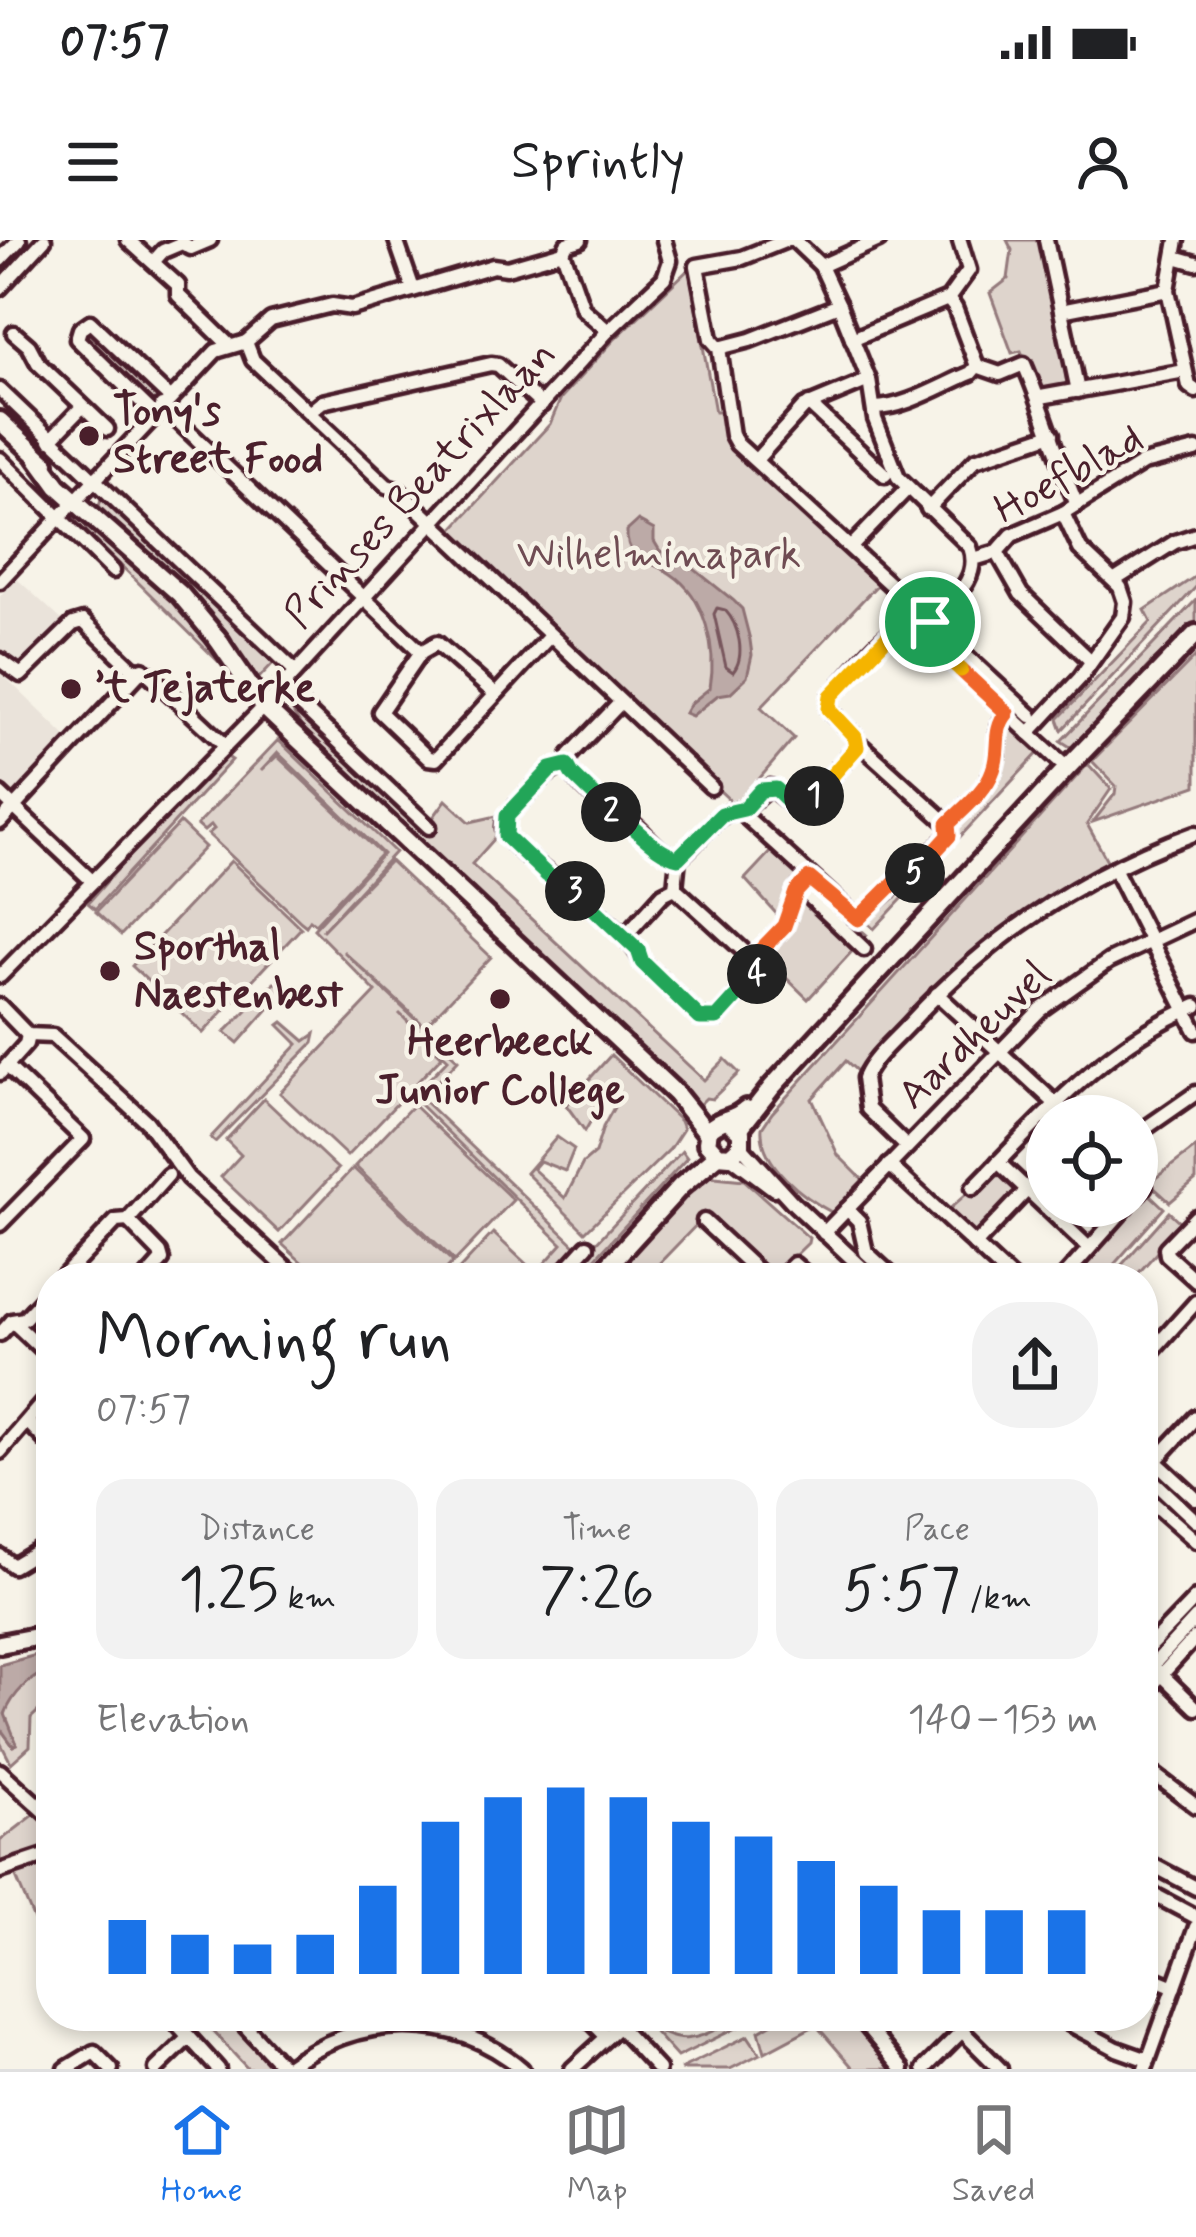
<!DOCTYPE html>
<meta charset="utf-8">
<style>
:root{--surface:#fff;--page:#f2f2f2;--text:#202124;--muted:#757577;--line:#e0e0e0;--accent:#1a73e8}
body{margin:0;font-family:Mynerve,sans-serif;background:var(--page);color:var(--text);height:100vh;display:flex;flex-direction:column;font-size:45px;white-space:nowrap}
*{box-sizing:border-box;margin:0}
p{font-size:39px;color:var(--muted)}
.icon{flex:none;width:66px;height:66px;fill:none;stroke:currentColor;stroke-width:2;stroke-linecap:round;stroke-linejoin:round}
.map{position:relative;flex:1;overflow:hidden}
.drawer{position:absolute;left:36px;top:1023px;width:1122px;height:768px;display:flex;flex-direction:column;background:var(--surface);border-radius:48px;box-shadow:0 6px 18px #0003}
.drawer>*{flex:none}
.controls{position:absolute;left:1026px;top:855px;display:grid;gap:24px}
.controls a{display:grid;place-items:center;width:132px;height:132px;border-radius:50%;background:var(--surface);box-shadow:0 6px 18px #0003;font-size:60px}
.pin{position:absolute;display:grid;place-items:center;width:102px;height:102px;color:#fff;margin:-51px;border:6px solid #fff;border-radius:50%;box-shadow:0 3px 12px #0007}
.km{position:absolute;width:60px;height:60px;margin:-30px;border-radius:50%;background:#222;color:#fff;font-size:33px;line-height:60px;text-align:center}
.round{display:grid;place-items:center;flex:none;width:126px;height:126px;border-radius:48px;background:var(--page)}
.head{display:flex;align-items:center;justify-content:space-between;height:204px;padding:0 60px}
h1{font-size:66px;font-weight:600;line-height:90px}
.stats{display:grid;grid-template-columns:repeat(3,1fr);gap:18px;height:204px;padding:12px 60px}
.stats div{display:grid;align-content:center;border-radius:30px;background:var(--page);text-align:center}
.stats b{font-size:60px;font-weight:600}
.stats small{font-size:33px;font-weight:400}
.stats p{font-size:33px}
.chart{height:336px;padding:24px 60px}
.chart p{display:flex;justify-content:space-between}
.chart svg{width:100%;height:216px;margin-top:12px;stroke:var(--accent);stroke-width:6}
.status{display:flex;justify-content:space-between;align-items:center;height:84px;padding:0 60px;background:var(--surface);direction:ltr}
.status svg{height:33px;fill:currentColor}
header{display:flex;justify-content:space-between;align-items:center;height:156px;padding:0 60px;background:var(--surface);font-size:54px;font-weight:600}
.tab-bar{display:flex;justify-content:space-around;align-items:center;height:168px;border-top:3px solid var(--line);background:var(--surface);font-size:33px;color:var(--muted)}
.tab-bar a{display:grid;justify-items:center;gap:6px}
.tab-bar .selected{color:var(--accent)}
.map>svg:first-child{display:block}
</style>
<div class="status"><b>07:57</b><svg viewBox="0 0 49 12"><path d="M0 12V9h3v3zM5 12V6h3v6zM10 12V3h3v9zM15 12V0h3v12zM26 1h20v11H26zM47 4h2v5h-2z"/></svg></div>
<header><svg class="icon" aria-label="menu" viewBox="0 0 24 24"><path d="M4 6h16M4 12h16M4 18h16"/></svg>Sprintly<svg class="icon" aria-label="person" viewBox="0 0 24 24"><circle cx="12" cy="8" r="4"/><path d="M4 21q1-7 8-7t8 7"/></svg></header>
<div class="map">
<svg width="1196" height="1829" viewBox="0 0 1196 1829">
<rect width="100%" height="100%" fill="#f7f3e8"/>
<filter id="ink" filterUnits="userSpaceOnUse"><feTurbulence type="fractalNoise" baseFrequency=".00833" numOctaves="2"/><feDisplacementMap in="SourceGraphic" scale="24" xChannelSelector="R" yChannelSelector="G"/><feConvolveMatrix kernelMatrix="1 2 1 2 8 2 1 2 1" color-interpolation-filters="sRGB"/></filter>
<g filter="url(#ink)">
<g fill="#eae3da">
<polygon points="16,338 65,383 26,425 17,427 0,410 0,356"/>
<polygon points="0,432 69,499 14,557 0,543"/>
</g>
<g fill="#ded4cc" stroke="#947a7c" stroke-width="3">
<polygon points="1007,0 1038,0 1058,81 1067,144 1039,151 1021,111 1012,113 990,53 1008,39 1012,10"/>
<polygon points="689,29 715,172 724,172 732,205 878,344 761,467 794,498 736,566 448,294 550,184 561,158 614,100"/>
<polygon points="89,88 163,156 152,166 83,100 84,91"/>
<polygon points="103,251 268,417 278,418 257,440 207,377 99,266"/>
<polygon points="92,282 180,365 233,436 85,290"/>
<polygon points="1196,336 1196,347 1062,490 1058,479 1151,382 1145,370"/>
<polygon points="1196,360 1196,385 1152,422 1072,508 1061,501"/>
<polygon points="1196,416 1196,546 1093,582 1115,554 1116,546 1092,521"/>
<polygon points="293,466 424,590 446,560 470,582 497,576 496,597 472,624 704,840 725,819 739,833 712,859 706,858 699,865 335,524 305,493 291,469"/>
<polygon points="1006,479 1041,510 874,689 863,679 985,548"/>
<polygon points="278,500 395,612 322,691 390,621 491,717 425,786 343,711 458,820 422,859 578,1008 551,1038 451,1038 493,993 536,1033 562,1004 412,857 448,819 399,773 442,816 347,916 280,853 376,752 314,689 383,614 278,513 261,531 277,516 381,614 315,684 310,680 306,686 301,682 208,594 214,589 211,585 204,591 197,585"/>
<polygon points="220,512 232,520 95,669 88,663"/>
<path d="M1088,524L1111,549L1087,584L1109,624C1006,672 934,751 858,832L846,821L812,859L838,915L864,941L833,973C804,958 759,924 762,888L772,873Z"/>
<polygon points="180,583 205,607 121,695 96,672"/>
<polygon points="772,610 801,637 791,650 782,680 745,639"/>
<polygon points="231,621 301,688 203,793 132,726"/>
<polygon points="806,642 867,695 808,759 774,726 762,727 759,717"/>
<polygon points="274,743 282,744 284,751 238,803 225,792"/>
<polygon points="283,782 305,801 315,794 313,803 215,902 210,898 298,804 279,785"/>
<polygon points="611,815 680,881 683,889 670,909 585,992 526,933 557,897 574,909 565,931 540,921 533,929 565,958 583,923 595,913 603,887 617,862 605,856 585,891 566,865"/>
<polygon points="264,859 338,929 279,992 221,937 241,915 226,900"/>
<polygon points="413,865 513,960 455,1021 355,926"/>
<polygon points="1196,907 1196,940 1170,962 1149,943"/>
<polygon points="682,911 687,918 577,1038 563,1038"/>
<polygon points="1000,924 1018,952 971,997 945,973"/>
<polygon points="353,928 453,1022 438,1038 319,1038 282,1004"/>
<polygon points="705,931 715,937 744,940 809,998 808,1003 772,1038 704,977 645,1038 601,1038"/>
<polygon points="1147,952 1164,968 1102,1038 1067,1038"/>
<polygon points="1169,972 1182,984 1134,1038 1110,1038"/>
<path d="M51,1430V1459L31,1478L30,1506L11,1523L0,1502V1488L13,1505L17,1504C13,1495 5,1487 5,1477C6,1456 33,1435 51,1430Z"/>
<polygon points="39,1571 51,1583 51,1607 0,1625 0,1601"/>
<polygon points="51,1618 51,1675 34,1680 13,1630"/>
<polygon points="217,1776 231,1776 280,1829 248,1829 210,1788 209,1784"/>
<path d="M644,1776H650L646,1782C696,1823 715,1776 761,1776L677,1817L642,1778Z"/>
<polygon points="784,1776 847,1776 891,1829 854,1829 816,1785 765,1812 759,1791"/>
<polygon points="748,1796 760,1814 730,1829 680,1829"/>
</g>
<g fill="#bcaaa7" stroke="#8e7275" stroke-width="3">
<path d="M638,281L654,290V301L660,311L678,316L733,360L742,369L750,400L752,415L747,437L730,453L718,455L692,476L685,473L690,464L710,448C717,410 706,357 671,334C652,321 625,321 627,291Z"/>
<path d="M51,1411V1430C30,1436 13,1454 5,1474L17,1504L13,1506L0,1488V1425Z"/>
</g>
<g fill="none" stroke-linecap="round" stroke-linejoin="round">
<path stroke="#78575d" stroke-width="3" d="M717,368L725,370C739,385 746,416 733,432L726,427L714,374Z"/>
<defs>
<g id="minor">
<polyline points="128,0 178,45 178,55 229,105"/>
<polyline points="396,0 413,49"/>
<polyline points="787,0 742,18 697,26 711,99 719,108 732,195 737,204 894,348"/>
<path d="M794,0L821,26L839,65L869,140L875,179L898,237L970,307C982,340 950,360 930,383"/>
<polyline points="1046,0 1078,151"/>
<polyline points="1177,0 1168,50 1189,146 1196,151"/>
<polyline points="563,12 583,69 608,91"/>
<polyline points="1175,17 1196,23"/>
<polyline points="0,20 19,0"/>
<polyline points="154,21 163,11 182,3 191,8 210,0"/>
<polyline points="821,26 879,0"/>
<polyline points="0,48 44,0"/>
<polyline points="948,59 955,68 977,126"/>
<polyline points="1061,71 1168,50"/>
<polyline points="14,93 29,106 38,123 107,189"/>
<polyline points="852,99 948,59 969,30 960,1"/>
<polyline points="246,102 271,80 332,65 352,68 493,26 507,28 563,12 567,4 580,0"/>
<polyline points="719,108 750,100 839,65"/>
<path d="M977,126L1000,134L1024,124C1044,170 1057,218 1077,265"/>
<polyline points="0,150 294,430"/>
<polyline points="1041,157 1185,131"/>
<polyline points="809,164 885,235"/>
<polyline points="162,166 421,412"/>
<path d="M874,168C905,168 942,145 971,133L977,126"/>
<polyline points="310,172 322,162 491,124 498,125 542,165"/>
<polyline points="155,175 77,99 80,89 90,82 170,158"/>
<polyline points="50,200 82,167"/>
<polyline points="0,219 113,331"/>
<polyline points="756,220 804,167 869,140"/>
<polyline points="928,269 975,220 1052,194"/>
<polyline points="851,307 907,249"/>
<polyline points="997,312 1021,354 1091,421"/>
<polyline points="974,319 997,312 1012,295 1063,273 1143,223 1196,210"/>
<polyline points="1115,340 1175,302 1196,295"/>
<polyline points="0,341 216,111 246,102 253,120 387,246 397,249 711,547"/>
<polyline points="930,383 929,394 935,406 1067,528"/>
<polyline points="934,386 1031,476"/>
<polyline points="0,420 21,435 73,384 83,381 132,428 148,433 224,504"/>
<polyline points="280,446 429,587"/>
<polyline points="495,454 437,403 421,412 380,472 428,518 436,519 549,397"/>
<path d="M621,462L570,515L567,525C547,530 538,543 524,558C517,566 503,576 504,588C505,614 627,679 642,722L700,778H717L757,735L759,725L675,648"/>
<polyline points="1029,493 1080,438 1123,377 1125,362 1120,347 1080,309 1063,273"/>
<polyline points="857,507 863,507 948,584"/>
<path d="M567,525C580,552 609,567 632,583C648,595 657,613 678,618"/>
<polyline points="0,554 92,641"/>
<path d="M744,569L770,547L791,564L811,559L857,507L855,497L829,469L831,456C850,436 870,406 893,391C905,383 917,390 930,383"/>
<polyline points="0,582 143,429"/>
<polyline points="1114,628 1196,791"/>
<polyline points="799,647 864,709"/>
<path d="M624,697L663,654L675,648L678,618C701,603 714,569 744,569L746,577L858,679C888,649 920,627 949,595L948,584C963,568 986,551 993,530C1001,509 992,491 1007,473"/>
<polyline points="754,717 784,686 796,653 809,638"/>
<polyline points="0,736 260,471 608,91 664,38 670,21 664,0"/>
<polyline points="937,754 1069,876"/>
<polyline points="0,766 28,795 53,796 147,882 188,938 297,1038"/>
<polyline points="0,833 26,804 28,795"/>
<polyline points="1137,894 1196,853"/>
<polyline points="741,906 794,964 873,1038"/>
<path d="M907,907L868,869L864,838C873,817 896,799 912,781C991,695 1085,633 1196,593"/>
<polyline points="730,916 774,949"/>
<polyline points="998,922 1089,1008"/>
<polyline points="889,925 1011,1038"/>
<polyline points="1137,939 1145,946 1137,955"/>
<path d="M973,948C1041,879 1105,804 1196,766"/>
<polyline points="847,969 859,981 866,1012 894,1038"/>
<polyline points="1196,977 1166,1008 1167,1015 1196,1041"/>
<polyline points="128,980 160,1013 162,1020 146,1038"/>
<polyline points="704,981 765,1038"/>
<polyline points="0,984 83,899 7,826"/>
<polyline points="824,993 1040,770 1109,721 1196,680"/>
<polyline points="975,1005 1028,949"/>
<polyline points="62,1038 116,981 128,980 168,935"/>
<polyline points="558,1038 587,1006"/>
<polyline points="780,1038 794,1024 810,1038"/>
<polyline points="1063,1038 1127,966"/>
<polyline points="12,1081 51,1118"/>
<polyline points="0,1094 12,1081 24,1079 51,1050"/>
<polyline points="1143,1113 1150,1113 1196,1062"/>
<polyline points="28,1182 51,1206"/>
<polyline points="1143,1210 1196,1259"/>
<polyline points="0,1212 51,1153"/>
<polyline points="1143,1231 1196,1281"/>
<polyline points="1144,1233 1196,1177"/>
<polyline points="1143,1254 1196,1301"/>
<polyline points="0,1316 13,1326 51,1303"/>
<polyline points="1143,1413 1196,1358"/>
<polyline points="1158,1431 1196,1468"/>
<polyline points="1143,1436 1196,1378"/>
<polyline points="1143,1455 1196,1397"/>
<polyline points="1143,1526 1196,1566"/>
<polyline points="0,1531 51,1577"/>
<polyline points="1143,1620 1196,1648"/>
<polyline points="0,1631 51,1614"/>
<polyline points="1143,1649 1196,1677"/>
<polyline points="1143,1734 1175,1747"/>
<polyline points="170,1776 218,1829"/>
<polyline points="236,1776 285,1829"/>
<polyline points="586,1776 607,1797"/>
<polyline points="609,1776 658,1829"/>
<polyline points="858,1776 902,1829"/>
<polyline points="1055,1776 1117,1809 1148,1820"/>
<path d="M285,1828C357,1775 451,1769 522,1829"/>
<polyline points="66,1829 94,1812 111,1829"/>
<polyline points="156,1829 189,1797"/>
<polyline points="572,1829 630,1776"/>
<polyline points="924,1829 962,1791 1000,1829"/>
<polyline points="1145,1829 1196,1687"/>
</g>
<g id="major">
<polyline points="0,181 45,223"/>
<polyline points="37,217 58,246 180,354 221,403"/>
<polyline points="216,397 264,467 676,854 708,894"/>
<path d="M730,882L741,892V906L730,916L718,915L707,903L709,890C719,878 734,881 746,869"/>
<polyline points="739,889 772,847 1067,528 1196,394"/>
<polyline points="597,1038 681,946 718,915"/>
<polyline points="0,1404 51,1394"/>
</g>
</defs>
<use href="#minor" stroke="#4a1f2b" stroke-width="21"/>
<use href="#major" stroke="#4a1f2b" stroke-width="26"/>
<use href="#minor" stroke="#f7f3e8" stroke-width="12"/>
<use href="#major" stroke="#f7f3e8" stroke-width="16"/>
</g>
</g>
<g fill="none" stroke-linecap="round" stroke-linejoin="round" filter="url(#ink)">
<defs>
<polyline id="split-1" points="814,556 857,507 855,497 829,469 831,456 892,392 930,382"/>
<path id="split-2" d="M611,572C634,584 653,612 678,618L722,574L744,569L761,550L776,549L791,564H801L814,556"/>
<polyline id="split-3" points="575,651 547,635 506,596 507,576 551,529 567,525 572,534 611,572"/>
<polyline id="split-4" points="575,651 638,710 642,722 700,778 717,778 757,734"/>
<polyline id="split-5" points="757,734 759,725 754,717 784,686 796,652 809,638 858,679 898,639 915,633"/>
<path id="split-6" d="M915,633L949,596L948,584C964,568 986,551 993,530C1001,509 992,491 1007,473L961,430"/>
<path id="split-7" d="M930,382C928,405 946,416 961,430"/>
</defs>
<use href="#split-1" stroke="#fff" stroke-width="24"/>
<use href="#split-2" stroke="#fff" stroke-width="24"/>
<use href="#split-3" stroke="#fff" stroke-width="24"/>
<use href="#split-4" stroke="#fff" stroke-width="24"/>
<use href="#split-5" stroke="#fff" stroke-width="24"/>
<use href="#split-6" stroke="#fff" stroke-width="24"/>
<use href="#split-7" stroke="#fff" stroke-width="24"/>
<use href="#split-1" stroke="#f5b400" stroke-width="15"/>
<use href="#split-2" stroke="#22a559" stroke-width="15"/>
<use href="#split-3" stroke="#22a559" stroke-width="15"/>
<use href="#split-4" stroke="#22a559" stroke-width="15"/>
<use href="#split-5" stroke="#f0652b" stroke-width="15"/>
<use href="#split-6" stroke="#f0652b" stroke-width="15"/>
<use href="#split-7" stroke="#f5b400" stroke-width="15"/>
</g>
<g fill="#4a1f2b" stroke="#f7f3e8" stroke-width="4.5">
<circle cx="89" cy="196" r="12"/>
<circle cx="71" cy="449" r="12"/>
<circle cx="110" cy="731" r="12"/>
<circle cx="500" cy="759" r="12"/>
</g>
<g text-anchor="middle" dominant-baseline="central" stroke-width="9" stroke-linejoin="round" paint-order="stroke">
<g font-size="42" font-weight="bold" fill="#4a1f2b" stroke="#f7f3e8" text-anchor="start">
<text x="113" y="172">Tony's<tspan x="113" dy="48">Street Food</tspan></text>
<text x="95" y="449">’t Tejaterke</text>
<text x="134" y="707">Sporthal<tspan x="134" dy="48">Naestenbest</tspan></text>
<text x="500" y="803" text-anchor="middle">Heerbeeck<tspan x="500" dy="48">Junior College</tspan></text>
</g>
<g font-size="42" fill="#4a1f2b" stroke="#f7f3e8">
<text transform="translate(1069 235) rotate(-29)">Hoefblad</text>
<text transform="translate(421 245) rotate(-47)">Prinses Beatrixlaan</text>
<text transform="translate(975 796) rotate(-44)">Aardheuvel</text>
</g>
<g font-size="42" fill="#6f4c53" stroke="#f7f3e8">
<text x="659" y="315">Wilhelminapark</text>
</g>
</g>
</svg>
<div class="controls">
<a><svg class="icon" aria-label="locate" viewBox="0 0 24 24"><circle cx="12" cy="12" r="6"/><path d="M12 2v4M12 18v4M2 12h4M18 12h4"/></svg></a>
</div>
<div class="pin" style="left:930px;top:382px;background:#1e9e55"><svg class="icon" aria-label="arrive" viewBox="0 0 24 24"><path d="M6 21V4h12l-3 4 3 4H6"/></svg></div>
<b class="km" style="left:814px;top:556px">1</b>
<b class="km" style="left:611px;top:572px">2</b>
<b class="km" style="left:575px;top:651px">3</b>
<b class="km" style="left:757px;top:734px">4</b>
<b class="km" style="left:915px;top:633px">5</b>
<section class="drawer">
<div class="head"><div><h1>Morning run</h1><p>07:57</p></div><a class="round"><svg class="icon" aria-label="share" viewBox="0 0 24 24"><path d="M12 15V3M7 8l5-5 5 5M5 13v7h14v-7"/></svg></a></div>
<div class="stats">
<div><p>Distance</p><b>1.25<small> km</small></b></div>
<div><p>Time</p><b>7:26</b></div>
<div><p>Pace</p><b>5:57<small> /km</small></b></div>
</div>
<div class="chart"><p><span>Elevation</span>140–153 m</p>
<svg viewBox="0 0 160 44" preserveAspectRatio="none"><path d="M5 44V33M15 44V36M25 44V38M35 44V36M45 44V26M55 44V13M65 44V8M75 44V6M85 44V8M95 44V13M105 44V16M115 44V21M125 44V26M135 44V31M145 44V31M155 44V31"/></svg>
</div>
</section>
</div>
<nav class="tab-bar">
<a class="selected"><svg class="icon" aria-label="home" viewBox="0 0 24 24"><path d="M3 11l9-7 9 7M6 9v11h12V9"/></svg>Home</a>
<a><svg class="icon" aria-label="map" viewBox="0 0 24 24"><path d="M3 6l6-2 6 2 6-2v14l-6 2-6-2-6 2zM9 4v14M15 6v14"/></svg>Map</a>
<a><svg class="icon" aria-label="saved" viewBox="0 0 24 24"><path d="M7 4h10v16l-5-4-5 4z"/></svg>Saved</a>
</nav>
